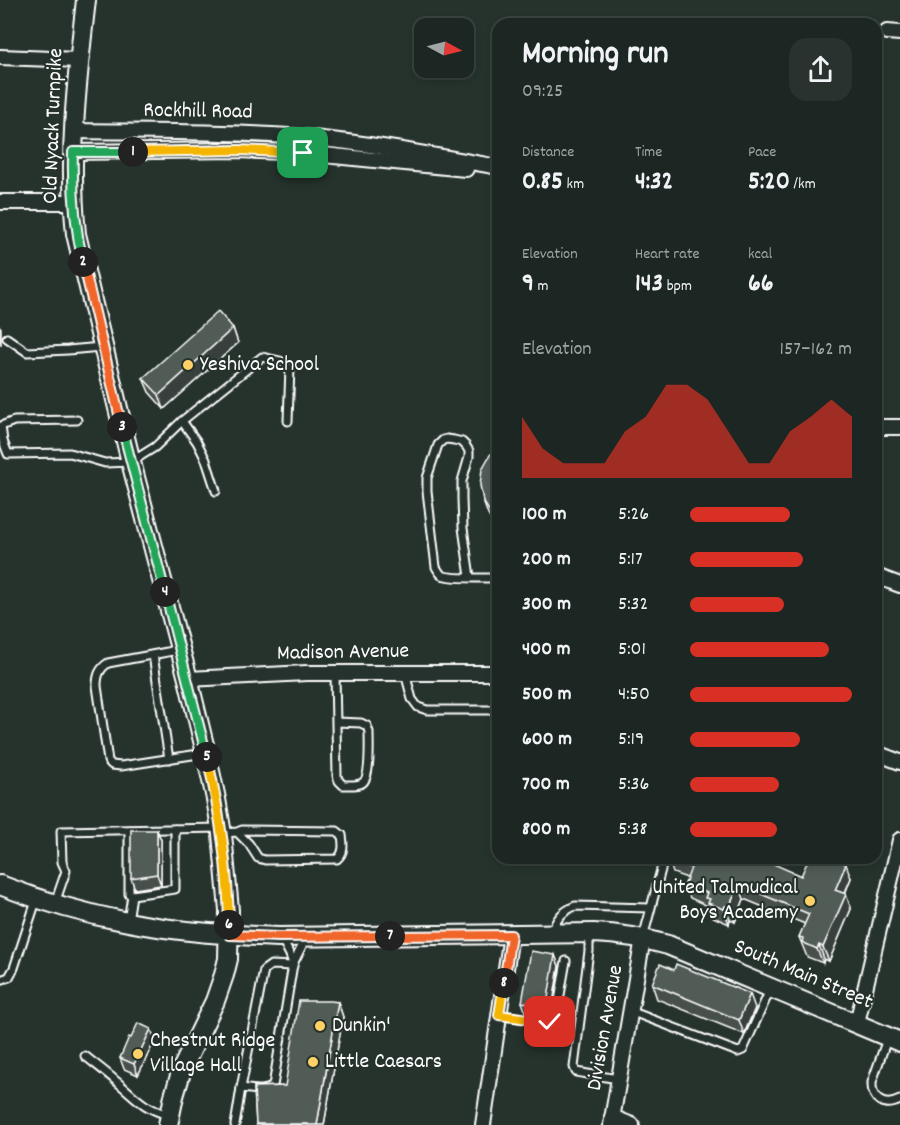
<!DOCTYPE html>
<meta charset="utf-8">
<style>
:root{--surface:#1c2622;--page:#29322f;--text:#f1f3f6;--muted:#a0a5a5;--line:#3a4340;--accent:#d93025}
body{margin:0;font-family:Dekko,sans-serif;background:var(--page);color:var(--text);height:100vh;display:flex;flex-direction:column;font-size:22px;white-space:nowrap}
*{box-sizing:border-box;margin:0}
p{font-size:20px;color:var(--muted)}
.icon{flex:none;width:33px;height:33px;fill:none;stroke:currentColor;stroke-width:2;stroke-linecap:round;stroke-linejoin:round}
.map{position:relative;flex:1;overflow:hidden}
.side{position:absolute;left:492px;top:18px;width:390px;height:846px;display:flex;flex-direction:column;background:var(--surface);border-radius:18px;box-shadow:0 3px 9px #0003,0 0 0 2px var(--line)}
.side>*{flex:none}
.needle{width:39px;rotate:97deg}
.tools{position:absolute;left:414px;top:18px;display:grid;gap:12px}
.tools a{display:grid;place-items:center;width:60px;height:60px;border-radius:12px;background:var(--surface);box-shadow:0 3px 9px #0003,0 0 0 2px var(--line);font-size:30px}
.pin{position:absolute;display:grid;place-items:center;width:51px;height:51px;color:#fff;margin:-26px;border-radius:12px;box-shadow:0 3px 9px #0006}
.km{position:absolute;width:30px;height:30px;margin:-15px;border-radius:50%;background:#222;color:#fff;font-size:16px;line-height:30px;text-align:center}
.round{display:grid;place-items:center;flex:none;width:63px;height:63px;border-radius:18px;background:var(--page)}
.headline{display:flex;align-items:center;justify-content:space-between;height:102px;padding:0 30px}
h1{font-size:33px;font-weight:700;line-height:45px}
.metrics{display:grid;grid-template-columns:repeat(3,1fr);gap:9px;height:102px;padding:6px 30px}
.metrics div{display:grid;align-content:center}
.metrics b{font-size:26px;font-weight:700}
.metrics small{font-size:16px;font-weight:400}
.metrics p{font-size:16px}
.chart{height:168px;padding:12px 30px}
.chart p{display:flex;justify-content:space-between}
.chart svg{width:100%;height:108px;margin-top:6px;fill:var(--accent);opacity:.7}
ul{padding:0 30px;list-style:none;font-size:20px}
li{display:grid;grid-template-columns:96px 72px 1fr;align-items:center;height:45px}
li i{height:15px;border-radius:8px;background:var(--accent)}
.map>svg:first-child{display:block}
</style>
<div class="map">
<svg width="900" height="1125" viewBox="0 0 900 1125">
<rect width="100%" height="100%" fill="#26332d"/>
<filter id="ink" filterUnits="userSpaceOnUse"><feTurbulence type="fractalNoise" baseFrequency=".0167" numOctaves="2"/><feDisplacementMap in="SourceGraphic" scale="12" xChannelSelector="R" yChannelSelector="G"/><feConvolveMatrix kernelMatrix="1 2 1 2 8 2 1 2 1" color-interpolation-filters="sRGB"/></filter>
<g filter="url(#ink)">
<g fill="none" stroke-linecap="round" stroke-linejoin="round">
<defs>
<g id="lane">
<polyline points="7,338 27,352 68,350 101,347"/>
<polyline points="77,420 14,421 1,426 3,441 8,454 70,453 105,463 131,462 155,447 182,421 262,357 280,361 290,368 288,421"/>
<polyline points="182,421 197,442 206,460 216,491"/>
<path d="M470,577L463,528L462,499V481L469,457V451L466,446L462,442L454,440L447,439L443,440L438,445L427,478V491L436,567C438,570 439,573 442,575C448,579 488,578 498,578"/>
<path d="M178,650L108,663C99,669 97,676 97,686L108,761L112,765L121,766L205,753"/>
<polyline points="153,655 169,759"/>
<path d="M335,673L337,776L339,781L343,785C349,785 357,786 362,783C371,778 369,743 369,732L367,726L361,723L336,722"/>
<polyline points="405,673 412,699 418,707 427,710 498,710"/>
<polyline points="129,830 129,894 132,895"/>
<path d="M224,833L237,832L242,830L337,831L342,835C343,843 345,853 337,859L265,860L258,858L249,844L237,832"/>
<polyline points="55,903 66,871 62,862 61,831 221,828"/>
<polyline points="128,921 132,895 175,889 175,829"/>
<path d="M553,932C555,919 563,911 575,906L650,908"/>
<polyline points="589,933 589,951 574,1067 576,1072 618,1079"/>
<polyline points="643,938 664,858"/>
<polyline points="282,939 290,955 293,964"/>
<polyline points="0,980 9,977 14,968 37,898"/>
<polyline points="630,1011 738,1052 743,1050 770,990"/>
<polyline points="499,1015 550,1022 556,1018 566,961"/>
<path d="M887,1039L872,1082C871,1100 884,1108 900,1100"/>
<path d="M85,1056C95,1064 106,1072 116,1081C136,1097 141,1107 168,1115"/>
<polyline points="241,1088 264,970 271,965 293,966"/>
<path d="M235,1125L241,1088C252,1089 265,1093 273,1086L293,964L306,938"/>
</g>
<g id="street">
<polyline points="887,32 900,33"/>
<polyline points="0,57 79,60"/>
<path d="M74,131C151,132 227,131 303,137C369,143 433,155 498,167"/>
<polyline points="73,152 239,150 303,153 466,169"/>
<polyline points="0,202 73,202"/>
<polyline points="876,427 900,427"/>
<polyline points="876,576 900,585"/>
<polyline points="188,679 307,673 498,673"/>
<polyline points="876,753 900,762"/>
<polyline points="857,1023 900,840"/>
<polyline points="612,1117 632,1125"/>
<polyline points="483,1125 511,935"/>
<polyline points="611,1125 643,938"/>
</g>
<g id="secondary">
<path d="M86,0C77,78 68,156 76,234L131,462L188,679L206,753L216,799L222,834L229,910L228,959L224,975L215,1001L182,1069L174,1096L168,1125"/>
<path d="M0,885C41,901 85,914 128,922C178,932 229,935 279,937L594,933C620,934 643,938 668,945L900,1042"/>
</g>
</defs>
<use href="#lane" stroke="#fff" stroke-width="11"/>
<use href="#street" stroke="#fff" stroke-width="18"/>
<use href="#secondary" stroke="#fff" stroke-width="22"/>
<use href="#lane" stroke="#26332d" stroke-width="7"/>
<use href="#street" stroke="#26332d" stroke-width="14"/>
<use href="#secondary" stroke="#26332d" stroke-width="18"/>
</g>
<g fill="#464f4b" stroke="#fff" stroke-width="1.5">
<polygon points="233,328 238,343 164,409 149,392 143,378"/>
<polygon points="498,448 498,531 488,515 483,501"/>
<polygon points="157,830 161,840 161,885 135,889 131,878"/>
<polygon points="668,858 801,876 851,878 845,894 851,909 829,961 824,959 823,963 807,957 799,937 805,924 744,899 735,922 730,920 729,924 713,917 708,906 690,898 685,884 687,878 673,873"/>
<polygon points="555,955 559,966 551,1015 549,1016 526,1013 522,1002"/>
<polygon points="652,984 755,1008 744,1034 657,999"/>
<polygon points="338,1002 343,1017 324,1125 256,1125 254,1087 285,1086"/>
<polygon points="131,1038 155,1040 138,1075 124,1069 120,1058"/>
</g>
<g fill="#39403d" stroke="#fff" stroke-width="1.5">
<polygon points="0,326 1,328 1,345 0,341"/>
<polygon points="233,328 238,343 164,409 159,395"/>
<polygon points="157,830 161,840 161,885 157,874"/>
<polygon points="846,864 851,878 840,904 835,890"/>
<polygon points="739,885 744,899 735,922 729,907"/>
<polygon points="846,894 851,909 829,961 823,947"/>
<polygon points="725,906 730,920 729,924 724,909"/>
<polygon points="819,945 824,959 823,963 817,949"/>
<polygon points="555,955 559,966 551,1015 549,1016 545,1005"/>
<polygon points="750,994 755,1008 744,1034 739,1020"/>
<polygon points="338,1002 343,1017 324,1125 317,1125"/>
<polygon points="151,1029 155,1040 138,1075 134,1064"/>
</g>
<g fill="#515c57" stroke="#fff" stroke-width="1.5">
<polygon points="218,311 233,328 159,395 143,378"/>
<polygon points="498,448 498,520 491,514 483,501 480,485 482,469 490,455"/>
<polygon points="131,830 157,830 157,874 131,878"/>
<polygon points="668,858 760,858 801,876 809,858 832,858 846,864 835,890 846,894 823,947 819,945 817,949 802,942 803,938 799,937 809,914 739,885 729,907 725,906 724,909 708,903 710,899 705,898 707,893 685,884 691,868"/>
<polygon points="531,951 555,955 547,1004 545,1005 522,1002"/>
<polygon points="660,964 674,970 676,964 750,994 739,1020 652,984"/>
<polygon points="299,1001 331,1001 338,1002 317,1125 308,1125 308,1124 256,1124 254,1087 285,1086"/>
<polygon points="138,1023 151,1029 134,1064 120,1058 129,1037 131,1038"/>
</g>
</g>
<g fill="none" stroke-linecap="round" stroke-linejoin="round" filter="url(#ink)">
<defs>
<polyline id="split-1" points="133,152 239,150 303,153"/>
<path id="split-2" d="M83,262C74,224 72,190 73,152H133"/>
<polyline id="split-3" points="83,262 122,427"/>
<polyline id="split-4" points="122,427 165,592"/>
<polyline id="split-5" points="165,592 207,757"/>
<path id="split-6" d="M207,757C220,812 228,868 229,925"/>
<polyline id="split-7" points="229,925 230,935 279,937 390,936"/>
<polyline id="split-8" points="390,936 511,935 504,983"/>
<polyline id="split-9" points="504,983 499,1015 550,1022"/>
</defs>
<use href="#split-1" stroke="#fff" stroke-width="12"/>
<use href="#split-2" stroke="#fff" stroke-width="12"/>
<use href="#split-3" stroke="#fff" stroke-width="12"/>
<use href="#split-4" stroke="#fff" stroke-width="12"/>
<use href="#split-5" stroke="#fff" stroke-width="12"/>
<use href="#split-6" stroke="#fff" stroke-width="12"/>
<use href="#split-7" stroke="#fff" stroke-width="12"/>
<use href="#split-8" stroke="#fff" stroke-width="12"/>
<use href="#split-9" stroke="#fff" stroke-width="12"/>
<use href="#split-1" stroke="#f5b400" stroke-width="8"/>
<use href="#split-2" stroke="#22a559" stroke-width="8"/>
<use href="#split-3" stroke="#f0652b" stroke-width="8"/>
<use href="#split-4" stroke="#22a559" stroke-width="8"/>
<use href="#split-5" stroke="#22a559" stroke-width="8"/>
<use href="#split-6" stroke="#f5b400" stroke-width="8"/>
<use href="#split-7" stroke="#f0652b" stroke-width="8"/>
<use href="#split-8" stroke="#f0652b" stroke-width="8"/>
<use href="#split-9" stroke="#f5b400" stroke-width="8"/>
</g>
<g fill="#ffd166" stroke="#26332d" stroke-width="2">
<circle cx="188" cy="365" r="6"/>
<circle cx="810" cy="901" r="6"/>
<circle cx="320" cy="1026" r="6"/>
<circle cx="138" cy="1054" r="6"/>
<circle cx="313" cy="1062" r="6"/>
</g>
<g text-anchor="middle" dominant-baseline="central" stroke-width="4.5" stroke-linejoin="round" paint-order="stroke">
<g font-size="22" fill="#fff" stroke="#26332d">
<text transform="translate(198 112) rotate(1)">Rockhill Road</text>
<text transform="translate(54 126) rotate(-88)">Old Nyack Turnpike</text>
<text transform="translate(343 653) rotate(-1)">Madison Avenue</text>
<text transform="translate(803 975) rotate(23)">South Main Street</text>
<text transform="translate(606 1028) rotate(-80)">Division Avenue</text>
</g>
<g font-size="22" fill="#fff" stroke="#26332d" text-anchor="start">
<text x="200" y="365">Yeshiva School</text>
<text x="798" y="888" text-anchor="end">United Talmudical<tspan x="798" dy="25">Boys Academy</tspan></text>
<text x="332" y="1026">Dunkin'</text>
<text x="150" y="1041">Chestnut Ridge<tspan x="150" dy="25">Village Hall</tspan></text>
<text x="325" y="1062">Little Caesars</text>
</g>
</g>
</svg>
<div class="tools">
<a><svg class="needle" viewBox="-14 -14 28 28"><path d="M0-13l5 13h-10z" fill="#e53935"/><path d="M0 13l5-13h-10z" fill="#a0a5a5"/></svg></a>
</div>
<div class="pin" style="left:303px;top:153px;background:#1e9e55"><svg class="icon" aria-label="arrive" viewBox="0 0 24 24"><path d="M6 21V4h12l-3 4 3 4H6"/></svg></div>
<div class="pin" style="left:550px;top:1022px;background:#d93025"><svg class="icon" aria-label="check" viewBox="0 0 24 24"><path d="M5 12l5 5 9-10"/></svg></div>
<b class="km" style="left:133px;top:152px">1</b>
<b class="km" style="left:83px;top:262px">2</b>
<b class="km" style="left:122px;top:427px">3</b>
<b class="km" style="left:165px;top:592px">4</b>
<b class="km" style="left:207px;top:757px">5</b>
<b class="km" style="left:229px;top:925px">6</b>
<b class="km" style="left:390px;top:936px">7</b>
<b class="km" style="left:504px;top:983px">8</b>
<section class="side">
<div class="headline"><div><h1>Morning run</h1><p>09:25</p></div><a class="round"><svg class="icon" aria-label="share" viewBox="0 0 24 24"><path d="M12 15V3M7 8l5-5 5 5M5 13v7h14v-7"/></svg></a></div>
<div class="metrics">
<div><p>Distance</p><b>0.85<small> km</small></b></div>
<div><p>Time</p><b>4:32</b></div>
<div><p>Pace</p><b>5:20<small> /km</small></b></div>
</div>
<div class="metrics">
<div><p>Elevation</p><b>9<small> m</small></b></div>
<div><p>Heart rate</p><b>143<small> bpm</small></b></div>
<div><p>kcal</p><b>66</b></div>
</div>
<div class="chart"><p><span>Elevation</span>157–162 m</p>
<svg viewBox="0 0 160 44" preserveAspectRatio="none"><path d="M0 44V19L10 32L20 38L30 38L40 38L50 25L60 19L70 6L80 6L90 12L100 25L110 38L120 38L130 25L140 19L150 12L160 19V44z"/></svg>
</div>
<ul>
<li><b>100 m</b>5:26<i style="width:62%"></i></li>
<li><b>200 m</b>5:17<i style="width:70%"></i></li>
<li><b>300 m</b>5:32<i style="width:58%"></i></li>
<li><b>400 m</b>5:01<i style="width:86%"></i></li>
<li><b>500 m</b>4:50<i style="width:100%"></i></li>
<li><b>600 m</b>5:19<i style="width:68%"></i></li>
<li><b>700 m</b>5:36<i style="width:55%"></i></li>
<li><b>800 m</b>5:38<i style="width:54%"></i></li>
</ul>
</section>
</div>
